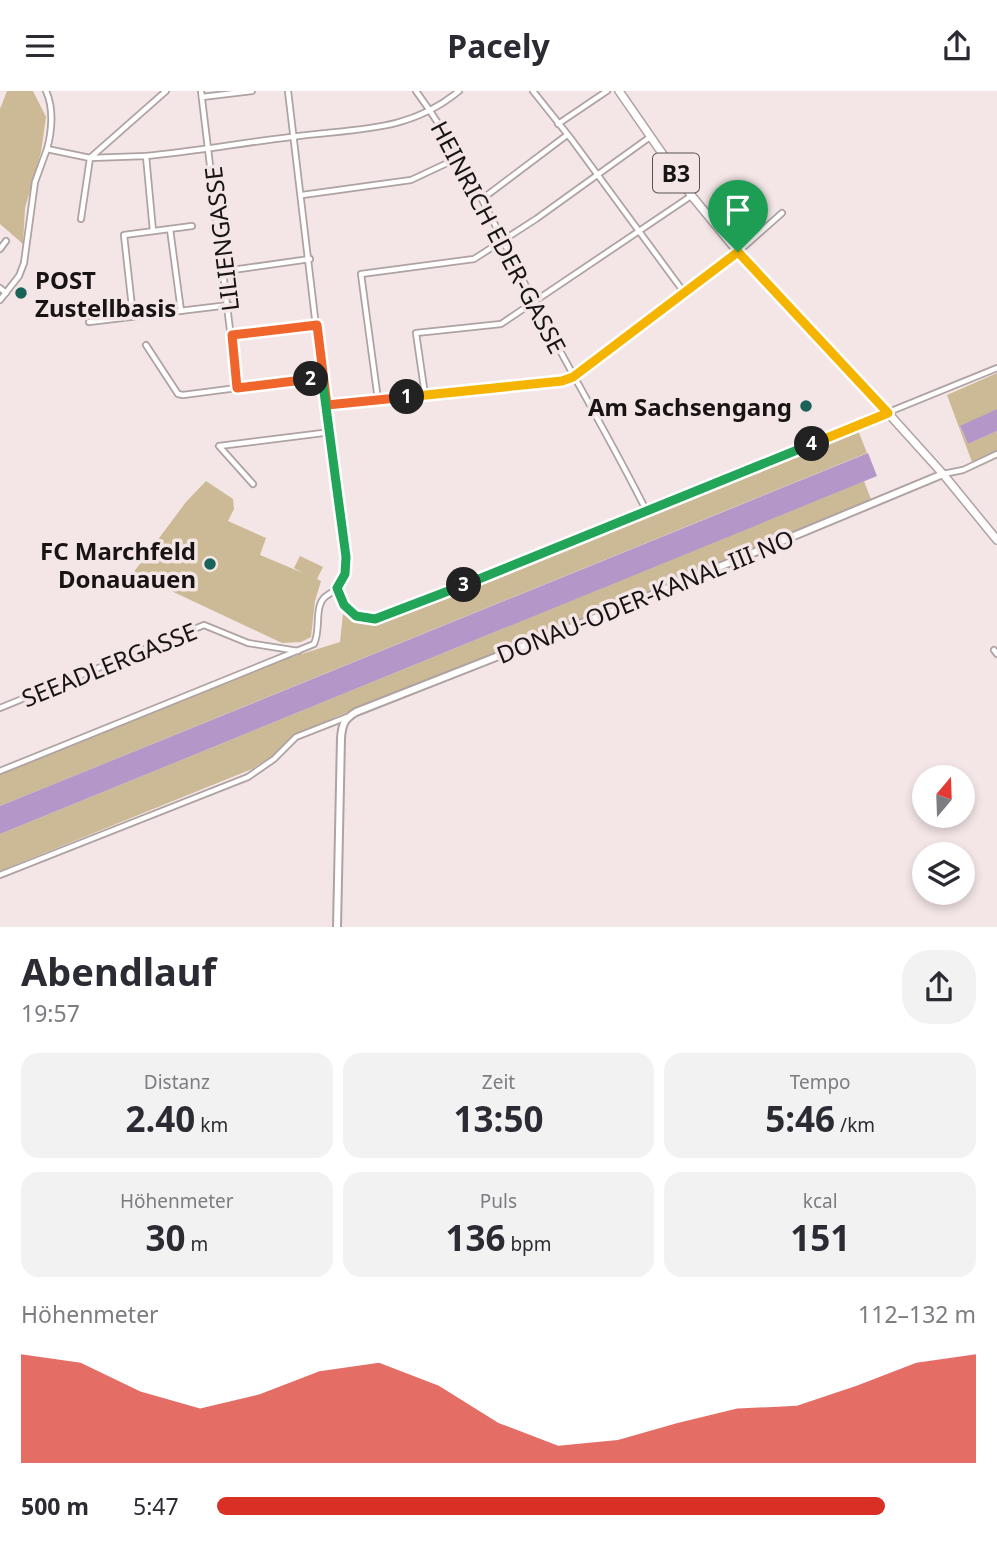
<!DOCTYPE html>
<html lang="de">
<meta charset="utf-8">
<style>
:root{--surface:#fff;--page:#f2f2f3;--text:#2b2b33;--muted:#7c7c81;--accent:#d93025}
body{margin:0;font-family:"Noto Sans",sans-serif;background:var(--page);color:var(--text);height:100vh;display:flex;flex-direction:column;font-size:26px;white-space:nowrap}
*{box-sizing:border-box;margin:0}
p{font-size:23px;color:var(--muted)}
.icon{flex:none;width:38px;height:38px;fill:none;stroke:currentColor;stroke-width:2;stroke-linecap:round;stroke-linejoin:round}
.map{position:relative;height:836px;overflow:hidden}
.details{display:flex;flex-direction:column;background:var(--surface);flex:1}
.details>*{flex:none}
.needle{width:46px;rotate:19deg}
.tools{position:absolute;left:912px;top:674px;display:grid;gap:14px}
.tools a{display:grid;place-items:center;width:63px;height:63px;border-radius:50%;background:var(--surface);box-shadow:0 4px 10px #0003;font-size:35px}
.pin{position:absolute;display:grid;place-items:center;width:60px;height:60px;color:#fff;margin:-72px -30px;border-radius:50% 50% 50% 0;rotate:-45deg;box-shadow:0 0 7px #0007}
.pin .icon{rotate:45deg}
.km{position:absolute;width:35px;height:35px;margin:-18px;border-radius:50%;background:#222;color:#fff;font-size:19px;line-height:35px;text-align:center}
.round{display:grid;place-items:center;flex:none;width:74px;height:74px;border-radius:28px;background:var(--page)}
.headline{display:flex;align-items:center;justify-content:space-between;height:119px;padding:0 21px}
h1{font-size:38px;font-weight:700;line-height:52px}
.metrics{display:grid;grid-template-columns:repeat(3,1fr);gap:10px;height:119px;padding:7px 21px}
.metrics div{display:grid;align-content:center;border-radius:18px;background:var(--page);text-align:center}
.metrics b{font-size:35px;font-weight:700}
.metrics small{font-size:19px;font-weight:400}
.metrics p{font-size:19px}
.chart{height:196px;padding:14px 21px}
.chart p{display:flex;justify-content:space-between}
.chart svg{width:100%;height:126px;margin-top:7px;fill:var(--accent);opacity:.7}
ul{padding:0 21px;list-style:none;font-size:23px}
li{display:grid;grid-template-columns:112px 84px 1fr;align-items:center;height:52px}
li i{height:18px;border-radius:9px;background:var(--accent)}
header{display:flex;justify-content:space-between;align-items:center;height:91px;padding:0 21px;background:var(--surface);font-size:32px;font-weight:700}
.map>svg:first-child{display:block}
</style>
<header><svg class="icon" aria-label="menu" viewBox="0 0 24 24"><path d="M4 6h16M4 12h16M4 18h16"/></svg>Pacely<svg class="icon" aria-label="share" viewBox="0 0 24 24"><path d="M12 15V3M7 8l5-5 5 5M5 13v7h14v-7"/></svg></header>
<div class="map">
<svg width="997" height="836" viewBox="0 0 997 836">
<rect width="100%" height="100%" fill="#f4e6e6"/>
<g fill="#ccb995">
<polygon points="7,0 33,0 46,26 41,61 25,117 23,153 0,133 0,18"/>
<polygon points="997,282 997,318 960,336 968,353 997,340 997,360 972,371 947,304"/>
<path d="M858,339L867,362L0,715V682L269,573L340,551L343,523C380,543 403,522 437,507Z"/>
<polygon points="206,390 233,408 234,418 228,430 266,447 260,464 303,482 294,477 300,465 323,476 317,488 321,490 315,510 311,546 301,551 282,552 133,482 186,411"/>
<polygon points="864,390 872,411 338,625 293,645 271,666 252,678 0,780 0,743"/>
</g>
<g fill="#b496c9">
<polygon points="997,318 997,340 968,353 960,335"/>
<polygon points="868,362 877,385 0,743 0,715"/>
</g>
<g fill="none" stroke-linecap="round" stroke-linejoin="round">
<defs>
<g id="street">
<path d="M46,0C54,17 52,40 47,58"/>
<polyline points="201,0 237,297"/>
<path d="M416,0C464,65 498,141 535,213C571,282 611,349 646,419"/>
<polyline points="533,0 572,49 683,200"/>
<polyline points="202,6 252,0"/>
<polyline points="558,33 607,0"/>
<path d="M146,65C194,60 242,52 291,46C353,37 407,43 459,0"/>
<polyline points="302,104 411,89 458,67"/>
<polyline points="482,108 567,44"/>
<polyline points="81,128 90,67 146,65 153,140"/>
<polyline points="170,138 181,220"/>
<polyline points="0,158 6,150"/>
<polyline points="225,180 310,168"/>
<polyline points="0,197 6,202"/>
<polyline points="0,209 19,185 24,172 35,91 47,58 90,67 166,0"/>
<polyline points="133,225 124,144 192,135"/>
<polyline points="89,231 229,214"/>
<polyline points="232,244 317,234"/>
<polyline points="146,254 178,303 183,304 322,286"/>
<polyline points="425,304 416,242 501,233 691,105"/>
<polyline points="378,309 361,183 474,168 536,128 650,46"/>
<polyline points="327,314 562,290 573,286 738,161 782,122"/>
<polyline points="943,383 963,379 997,363"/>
<polyline points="253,393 219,355 331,341"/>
<path d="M337,497C349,524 361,533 390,524L997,277"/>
<polyline points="994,559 997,563"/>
<polyline points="0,617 204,534 248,552 298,560"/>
<path d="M0,680L314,553C320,540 316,526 320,514C323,504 330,504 336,498C345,490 346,478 346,466L322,286L288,0"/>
<polyline points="0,784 248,686 274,668 296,646 347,626"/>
</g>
<path id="secondary" d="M337,836L341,647C342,634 344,628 356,621L613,520L943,383"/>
<polyline id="primary" points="619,0 691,104 738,161 888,322 943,383 997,449"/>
</defs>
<use href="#street" stroke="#afa2a2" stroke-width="8"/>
<use href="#secondary" stroke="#afa2a2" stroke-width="10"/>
<use href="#primary" stroke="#afa2a2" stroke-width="10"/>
<use href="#street" stroke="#fff" stroke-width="4.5"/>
<use href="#secondary" stroke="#fff" stroke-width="6"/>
<use href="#primary" stroke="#fff" stroke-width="7"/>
</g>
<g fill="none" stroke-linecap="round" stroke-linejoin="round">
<defs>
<polyline id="split-1" points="407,306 562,290 573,286 738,161"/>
<polyline id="split-2" points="311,288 237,297 232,244 317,234 327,314 407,306"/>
<polyline id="split-3" points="311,288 322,286 346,466 345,483 337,497 344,514 356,525 375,528 464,494"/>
<polyline id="split-4" points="464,494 812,353"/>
<polyline id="split-5" points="738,161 888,322 812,353"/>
</defs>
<use href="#split-1" stroke="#fff" stroke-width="14"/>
<use href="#split-2" stroke="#fff" stroke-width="14"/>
<use href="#split-3" stroke="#fff" stroke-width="14"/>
<use href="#split-4" stroke="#fff" stroke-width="14"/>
<use href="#split-5" stroke="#fff" stroke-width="14"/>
<use href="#split-1" stroke="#f5b400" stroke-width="9"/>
<use href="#split-2" stroke="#f0652b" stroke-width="9"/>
<use href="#split-3" stroke="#22a559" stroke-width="9"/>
<use href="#split-4" stroke="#22a559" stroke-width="9"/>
<use href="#split-5" stroke="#f5b400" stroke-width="9"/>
</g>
<g fill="#196359" stroke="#f4e6e6" stroke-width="2.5">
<circle cx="21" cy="202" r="7"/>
<circle cx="806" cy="315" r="7"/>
<circle cx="210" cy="473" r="7"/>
</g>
<g text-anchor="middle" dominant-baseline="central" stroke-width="7" stroke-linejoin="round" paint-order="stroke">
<rect fill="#f4e6e6" stroke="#5a5353" stroke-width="2" x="653" y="62.5" width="46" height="39" rx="5"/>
<g font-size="23" font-weight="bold" fill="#181414">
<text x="676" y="82">B3</text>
</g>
<g font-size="24" fill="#181414" stroke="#f4e6e6">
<text transform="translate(499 146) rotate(62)">HEINRICH EDER-GASSE</text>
<text transform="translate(221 148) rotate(-97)">LILIENGASSE</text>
<text transform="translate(645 505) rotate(-22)">DONAU-ODER-KANAL III NO</text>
<text transform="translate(109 573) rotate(-22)">SEEADLERGASSE</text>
</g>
<g font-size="24" font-weight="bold" fill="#181414" stroke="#f4e6e6" text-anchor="end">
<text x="35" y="188" text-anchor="start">POST<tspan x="35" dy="28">Zustellbasis</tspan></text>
<text x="792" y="315">Am Sachsengang</text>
<text x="196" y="459">FC Marchfeld<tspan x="196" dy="28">Donauauen</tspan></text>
</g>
</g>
</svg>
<div class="tools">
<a><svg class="needle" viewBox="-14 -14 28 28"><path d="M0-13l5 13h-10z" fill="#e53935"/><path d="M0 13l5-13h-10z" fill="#7c7c81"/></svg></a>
<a><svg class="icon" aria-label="layers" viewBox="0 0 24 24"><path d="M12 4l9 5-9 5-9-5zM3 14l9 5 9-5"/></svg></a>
</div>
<div class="pin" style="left:738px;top:161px;background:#1e9e55"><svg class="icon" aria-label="arrive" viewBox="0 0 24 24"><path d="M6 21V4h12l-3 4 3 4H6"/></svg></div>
<b class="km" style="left:407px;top:306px">1</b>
<b class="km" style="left:311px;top:288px">2</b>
<b class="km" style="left:464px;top:494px">3</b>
<b class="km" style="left:812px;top:353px">4</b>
</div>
<section class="details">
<div class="headline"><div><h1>Abendlauf</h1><p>19:57</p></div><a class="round"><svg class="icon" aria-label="share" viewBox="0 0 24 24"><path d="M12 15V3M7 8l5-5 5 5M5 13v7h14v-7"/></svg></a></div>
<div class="metrics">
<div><p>Distanz</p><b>2.40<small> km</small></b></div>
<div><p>Zeit</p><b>13:50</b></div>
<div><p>Tempo</p><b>5:46<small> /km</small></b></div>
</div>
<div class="metrics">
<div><p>Höhenmeter</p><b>30<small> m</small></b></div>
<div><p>Puls</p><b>136<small> bpm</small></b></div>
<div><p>kcal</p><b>151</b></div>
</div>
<div class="chart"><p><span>Höhenmeter</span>112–132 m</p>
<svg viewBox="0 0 160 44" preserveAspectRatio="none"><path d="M0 44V6L10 9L20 19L30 25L40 20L50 12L60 9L70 17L80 30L90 38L100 36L110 30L120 25L130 24L140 17L150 9L160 6V44z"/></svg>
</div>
<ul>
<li><b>500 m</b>5:47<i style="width:88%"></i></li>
</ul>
</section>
